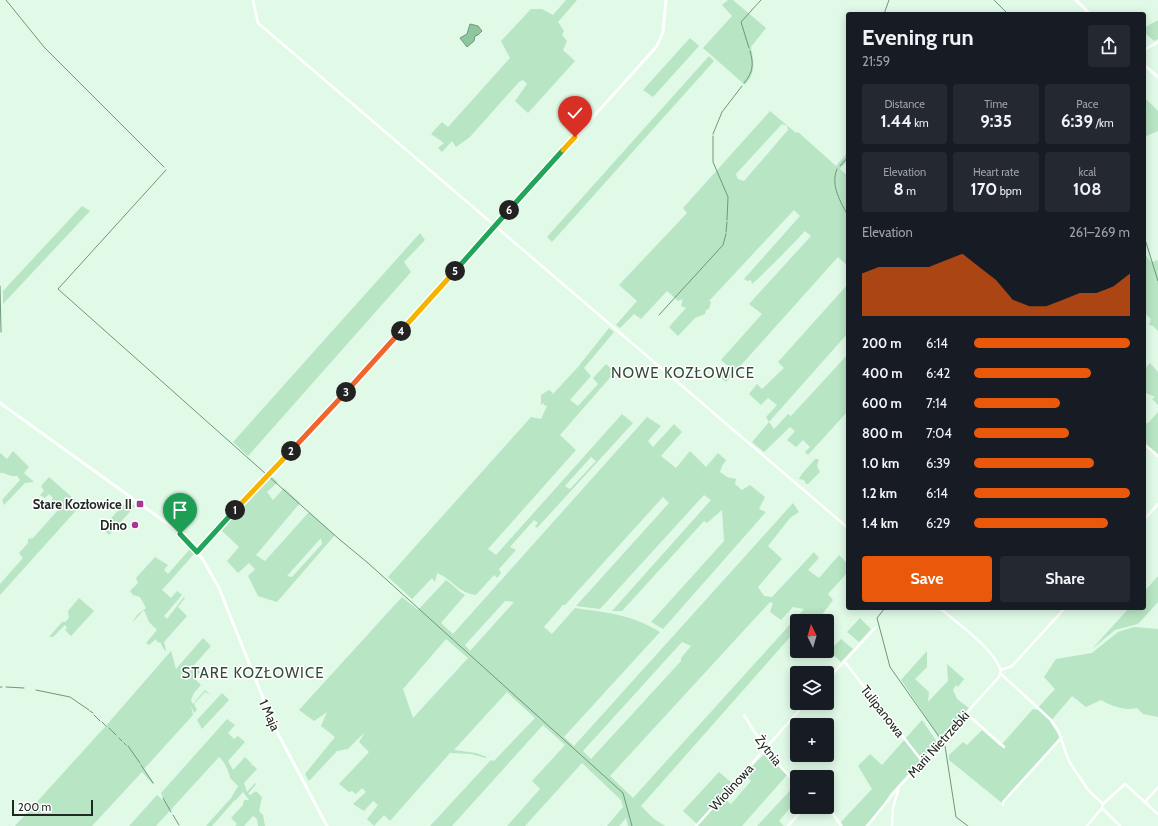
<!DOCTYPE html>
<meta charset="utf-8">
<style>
:root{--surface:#171b24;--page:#242831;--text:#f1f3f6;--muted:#9ea1a6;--accent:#ea580c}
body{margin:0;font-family:Cabin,sans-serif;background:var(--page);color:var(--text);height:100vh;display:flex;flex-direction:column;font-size:15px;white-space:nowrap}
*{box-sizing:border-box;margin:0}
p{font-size:13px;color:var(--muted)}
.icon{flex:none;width:22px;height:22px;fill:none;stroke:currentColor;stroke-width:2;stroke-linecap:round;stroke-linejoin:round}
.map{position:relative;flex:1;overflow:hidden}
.side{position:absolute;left:846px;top:12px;width:300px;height:598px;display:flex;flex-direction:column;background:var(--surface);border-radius:4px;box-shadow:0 2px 10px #0003}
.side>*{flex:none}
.needle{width:26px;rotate:355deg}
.buttons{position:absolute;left:790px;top:614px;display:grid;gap:8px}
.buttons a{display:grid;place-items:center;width:44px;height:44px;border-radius:4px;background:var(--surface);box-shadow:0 2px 10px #0003;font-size:20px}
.scale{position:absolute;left:12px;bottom:10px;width:81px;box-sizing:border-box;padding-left:4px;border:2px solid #202922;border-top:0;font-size:11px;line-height:14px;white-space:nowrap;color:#202922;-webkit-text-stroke:3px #fff;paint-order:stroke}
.pin{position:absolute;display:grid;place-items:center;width:34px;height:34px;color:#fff;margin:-41px -17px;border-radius:50% 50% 50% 0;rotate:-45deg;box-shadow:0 0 4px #0007}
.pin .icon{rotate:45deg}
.km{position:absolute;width:20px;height:20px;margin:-10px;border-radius:50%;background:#222;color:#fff;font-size:11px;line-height:20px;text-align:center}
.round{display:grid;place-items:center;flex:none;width:42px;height:42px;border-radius:4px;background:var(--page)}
.head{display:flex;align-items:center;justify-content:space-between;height:68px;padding:0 16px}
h1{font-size:22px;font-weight:800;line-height:30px}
.metrics{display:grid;grid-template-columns:repeat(3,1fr);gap:6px;height:68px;padding:4px 16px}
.metrics div{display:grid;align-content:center;border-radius:4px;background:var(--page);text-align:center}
.metrics b{font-size:17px;font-weight:800}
.metrics small{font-size:11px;font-weight:400}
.metrics p{font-size:11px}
.chart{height:112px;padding:8px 16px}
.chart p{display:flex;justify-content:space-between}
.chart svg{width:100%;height:72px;margin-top:4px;fill:var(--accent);opacity:.7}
.button{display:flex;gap:8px;margin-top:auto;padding:8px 16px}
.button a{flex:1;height:46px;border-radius:4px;background:var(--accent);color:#fff;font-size:16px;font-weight:800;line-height:46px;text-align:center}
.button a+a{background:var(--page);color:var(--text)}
ul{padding:0 16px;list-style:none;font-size:13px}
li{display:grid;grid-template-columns:64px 48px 1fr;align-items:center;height:30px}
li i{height:10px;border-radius:5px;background:var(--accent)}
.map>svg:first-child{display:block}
</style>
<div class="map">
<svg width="1158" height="826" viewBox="0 0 1158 826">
<rect width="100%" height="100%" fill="#e0fae7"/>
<g fill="#b8e5c4" fill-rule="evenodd">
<polygon points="566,0 577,0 558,22 564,31 562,35 567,41 563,50 575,61 528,113 515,101 527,84 523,80 519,82 470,137 456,147 452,141 442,152 438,148 444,143 431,134 442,122 448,127 510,58 501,41 531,9 542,9 553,15"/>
<path d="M728,0H733L766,28L751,47C754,63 756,72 745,85L703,48L732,16L722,5Z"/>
<polygon points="1158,20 1158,39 1154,41 1144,32 1144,28"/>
<polygon points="690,38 699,46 653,97 643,90"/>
<polygon points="709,56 714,61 552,242 547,237"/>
<polygon points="1144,97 1158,111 1158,131 1144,137"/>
<path d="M770,111L796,133L798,132L836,166L848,152V160L840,169L848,176V266L838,257L726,382L719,376L728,366L721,360L762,314L749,304L811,236L805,231C788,249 770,268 752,284L751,280L747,281L744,279L800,216L794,210L709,301L711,302L709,309L706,310L705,314L695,318L678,336L669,327L686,308L681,306L683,299L678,301L667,291L641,319L634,314L620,328L616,325L637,301L619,285L687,213L683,208ZM782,124L787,126L788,130L744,181L738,179L736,174Z"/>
<polygon points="82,206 90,211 3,304 3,291"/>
<polygon points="420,233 425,240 404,262 411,272 248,456 233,442"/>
<polygon points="1144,247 1144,253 1151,262 1158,260 1158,331 1153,326 1149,325 1151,319 1144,312 1144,271 1146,268"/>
<polygon points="848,284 848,333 769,422 774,429 788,414 791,416 848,354 848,411 808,455 805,452 810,447 803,440 796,447 787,440 795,431 790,427 764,452 752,442 769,422 766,417 777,405 768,398 761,405 749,394 757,384 762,389 784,368 778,362"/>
<path d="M609,328L614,332L584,368L591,376L570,400L578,406L598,384L593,378L606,364L615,372L560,435L576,450L488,549L496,555L622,414L633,423L537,528L535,526L538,523L534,520L510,547L516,550L499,569L501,573L497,578L494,575L476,595C458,593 452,579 437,573L435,582L432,578L412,599L388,577L531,417L541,419L547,406L544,405V403L541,405V395L549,390L553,393L551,396L578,367ZM591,457L596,461L570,489L565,486Z"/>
<polygon points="1150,363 1158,372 1158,405 1152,399 1155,397 1144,392 1144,370"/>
<polygon points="1158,412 1158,455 1144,442 1144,423 1148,423"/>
<path d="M647,417L661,426L648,441L653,447L674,424L682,432L661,456L676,468L690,451L706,467L718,453L726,460L722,466L720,472L727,477L736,479L735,484L742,490L750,485L765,497L759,509L766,512L663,629L651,622L724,541L722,510L707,523L704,521L622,611H612L711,500L704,495L600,609L576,606L669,503L663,497L565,605H561L562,606L544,627L552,634L575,608C609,613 630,614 660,632L564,737L574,746L793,503L799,512L790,518L768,546L782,559L758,587L764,596L772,597L814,552L819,558L808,570L819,578L839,555L848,564V572L828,594L833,600L821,616L827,621H797V641L791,636L641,806L653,818L665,826H628L626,818L619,826H607L623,807L621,800L582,763L525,826H507L540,789L532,781L565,745L543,725L452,826H430L491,760L494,761L535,718L507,692L454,750L476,753L487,757L486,758L471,754L450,753L390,821L384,815L374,826L367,819L378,805L373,801L364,811L353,804L366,792L362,788L356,794L352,791L349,792L339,784L369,752L359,742L365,732L348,749L337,751L309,781L305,774L335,737L321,726L327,712L314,721L299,710L402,597L418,610L446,580C453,584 457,591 465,595L441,623L453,634ZM505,601L514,602L470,651L465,645ZM770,602L773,603L770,612L781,620L793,607L804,609L633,798L610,776ZM446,639L468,658L413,718L403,689ZM682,642L691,646L681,658V661L591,759L583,751Z"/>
<path d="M13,451L29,467L24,473L34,482L25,483L4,505L2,500L20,480L17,476C7,477 5,472 0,473V453L7,459Z"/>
<polygon points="815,459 819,459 817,466 820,472 808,484 806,484 804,480 799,479 801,475"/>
<path d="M271,476L278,482L267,492L273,500L284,488L300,503L256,555L265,561L309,512L335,535L277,602L258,596L248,576L255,569L249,563L238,573L227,561L239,547L220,529ZM321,538L322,544L292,577L287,576Z"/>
<polygon points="49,477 81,505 0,595 0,584 23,558 19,553 28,543 28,539 33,538 59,509 51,501 53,498 49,494 45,498 40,495 44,491 41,486"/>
<polygon points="127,501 135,506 109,535 102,528"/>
<polygon points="190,549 194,554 162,590 171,598 177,591 182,595 164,616 167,619 184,597 185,598 178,607 187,616 164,642 166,650 165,651 160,642 158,643 156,639 149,645 146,643 157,630 149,622 144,610 132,623 137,615 146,608 140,597 133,595 130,591 138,583 136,578 155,557 168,565 164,570 168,574"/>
<polygon points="1158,576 1158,602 1138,624 1115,630 1092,649 1129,608 1144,608 1144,592"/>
<polygon points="79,598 94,611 71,636 65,630 67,628 65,625 53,637 49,637 62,622 65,622 69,618 68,611"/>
<polygon points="860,618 871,629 859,642 847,632"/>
<path d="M1134,627L1158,629V717L1143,714L1137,708C1124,711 1112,706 1101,700L1086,707L1072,696L1050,722L1060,737L1002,803L949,760V755L963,742L967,745L982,730L1000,746L1003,743L1033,709L1036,710L1055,689L1044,677L1056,659L1092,653L1118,632Z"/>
<polygon points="203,638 211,646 194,665 200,672 195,679 201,685 194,693 191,700 193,704 205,690 211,695 205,692 194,704 197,710 194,713 191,706 193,715 144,769 154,783 153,784 142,772 92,826 15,826 104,728 171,651 176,669"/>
<polygon points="841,639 853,649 841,662 829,651"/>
<polygon points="927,651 927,667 915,679 929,692 928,702 948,681 947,664 964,679 958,687 956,685 953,690 957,699 969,708 944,734 938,735 901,680"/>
<polygon points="222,693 229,700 202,729 197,720"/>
<path d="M227,719L235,725L228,733L234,739L238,736L245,742L228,761L233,770L245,757L252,764L251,766L253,765L257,769L244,783L247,792L255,783L256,784L248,794L250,795L256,791L262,797L259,811L263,815L265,826H258L257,819L253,816L244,826H235L237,824L231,818L243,805L244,800H249L243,792L235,801L233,800L234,801L212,826H206L231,798L238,786L230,778C229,771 224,761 219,757L156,826H129L157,795L165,802L161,793Z"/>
<polygon points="922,720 937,742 890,794 881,809 865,826 843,826 841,822 872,789 858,766 870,754 882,765"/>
<polygon points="767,751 787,775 742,826 697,826 722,797 731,804 751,781 745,774"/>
<polygon points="719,772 733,784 697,824 683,811"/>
<polygon points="797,783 797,800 779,821 784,826 757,826"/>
</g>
<polygon fill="#8ec79e" stroke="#6d9879" points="470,24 478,26 482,31 478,35 475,36 474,41 467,47 460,38 467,34"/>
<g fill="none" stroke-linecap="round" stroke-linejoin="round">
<g stroke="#6d9879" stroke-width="1">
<polyline points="6,0 44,47 164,167"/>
<polyline points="994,0 1008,14"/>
<polyline points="884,14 889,0"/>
<polyline points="749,48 741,22 761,0"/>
<path d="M744,83C753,73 754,64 750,51"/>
<polyline points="713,134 722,112 742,86"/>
<polyline points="713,136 713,162 728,197 727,220"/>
<polyline points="840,166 848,157"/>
<path d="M837,169C830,186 841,202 848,216"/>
<polyline points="166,170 58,289 339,539 368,563 623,793 632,826"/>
<polyline points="726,232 727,222"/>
<polyline points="1144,236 1158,281"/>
<polyline points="0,286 1,332"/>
<polyline points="659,315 723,245 726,234"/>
<polyline points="885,608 877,618 890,667 940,738"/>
<polyline points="0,687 2,687"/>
<polyline points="6,687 24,688"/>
<polyline points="36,690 70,697 89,710"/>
<polyline points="90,711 93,713"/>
<polyline points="94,715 100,721"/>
<polyline points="102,722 106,726"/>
<polyline points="109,728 116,735"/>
<polyline points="119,738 122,741"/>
<polyline points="942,741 945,746 956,817 968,826"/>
<polyline points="124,743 126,745"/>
<polyline points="128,746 140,763"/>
<polyline points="141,765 153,783"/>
<polyline points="163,798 171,812"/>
<polyline points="173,815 179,825"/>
</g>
<g stroke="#fff" stroke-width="2.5">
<polyline points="253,0 258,23 848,528"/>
<polyline points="1144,50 1158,42"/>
<polyline points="1144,444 1158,456"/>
<polyline points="1144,520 1158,504"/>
<path d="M940,608C960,626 990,645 1001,670"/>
<polyline points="844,661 922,761"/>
<polyline points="1001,670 1012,666 1065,608"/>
<polyline points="1001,674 1051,720 1058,730 1068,759 1074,769 1089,791 1103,804"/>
<polyline points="827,680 875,628"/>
<polyline points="966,713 1004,747"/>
<path d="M744,715C755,734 780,771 797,782"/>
<polyline points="1145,802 1158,787"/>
<polyline points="827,804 841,826"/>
<polyline points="1103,804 1125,784 1158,814"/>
<polyline points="1103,804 1102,808 1120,826"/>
<polyline points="1003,805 1003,802 1062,737"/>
<polyline points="696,826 806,703"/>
<polyline points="788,826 805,807"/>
<polyline points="867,826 898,788"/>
<polyline points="892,826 893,808 899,787 999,677 1001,670"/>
<polyline points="1087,826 1102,808"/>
</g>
<g stroke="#fff" stroke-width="3">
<polyline points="1076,0 1090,14"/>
<polyline points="1144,65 1158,77"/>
<polyline points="0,403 175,529 202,558 219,588 276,730 327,826"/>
<polyline points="197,552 328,412 657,46 663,32 666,0"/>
</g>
</g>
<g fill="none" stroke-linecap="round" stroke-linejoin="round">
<defs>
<polyline id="split-1" points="180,534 197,552 235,510"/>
<polyline id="split-2" points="235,510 291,451"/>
<polyline id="split-3" points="291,451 346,392"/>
<polyline id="split-4" points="346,392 401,331"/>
<polyline id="split-5" points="401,331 455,271"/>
<polyline id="split-6" points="455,271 509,210"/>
<polyline id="split-7" points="509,210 563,150"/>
<polyline id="split-8" points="563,150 575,137"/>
</defs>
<use href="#split-1" stroke="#fff" stroke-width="8"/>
<use href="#split-2" stroke="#fff" stroke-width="8"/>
<use href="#split-3" stroke="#fff" stroke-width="8"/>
<use href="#split-4" stroke="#fff" stroke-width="8"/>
<use href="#split-5" stroke="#fff" stroke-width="8"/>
<use href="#split-6" stroke="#fff" stroke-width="8"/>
<use href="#split-7" stroke="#fff" stroke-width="8"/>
<use href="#split-8" stroke="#fff" stroke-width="8"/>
<use href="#split-1" stroke="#22a559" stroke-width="5"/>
<use href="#split-2" stroke="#f5b400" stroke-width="5"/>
<use href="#split-3" stroke="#f0652b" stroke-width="5"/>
<use href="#split-4" stroke="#f0652b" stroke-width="5"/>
<use href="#split-5" stroke="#f5b400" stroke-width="5"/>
<use href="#split-6" stroke="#22a559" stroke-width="5"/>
<use href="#split-7" stroke="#22a559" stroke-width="5"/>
<use href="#split-8" stroke="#f5b400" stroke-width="5"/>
</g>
<g fill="#a73793" stroke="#fff" stroke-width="1.5">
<rect x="136" y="500" width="8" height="8" rx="2"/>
<circle cx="135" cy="525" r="4"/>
</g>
<g text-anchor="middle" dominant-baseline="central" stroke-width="3" stroke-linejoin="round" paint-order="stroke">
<g font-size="13" font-weight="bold" fill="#202922" stroke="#fff" text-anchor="end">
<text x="132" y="504">Stare Kozłowice II</text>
<text x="127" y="525">Dino</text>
</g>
<g font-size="13" fill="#202922" stroke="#fff">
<text transform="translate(883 711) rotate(52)">Tulipanowa</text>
<text transform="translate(270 715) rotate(66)">1 Maja</text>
<text transform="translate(938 744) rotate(-48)">Marii Nietrzebki</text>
<text transform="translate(769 750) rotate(52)">Żytnia</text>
<text transform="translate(731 787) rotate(-48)">Wiolinowa</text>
</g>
<g font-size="15" letter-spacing="1" fill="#34493a" stroke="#fff">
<text x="683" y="373">NOWE KOZŁOWICE</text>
<text x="253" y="673">STARE KOZŁOWICE</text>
</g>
</g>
</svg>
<div class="buttons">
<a><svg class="needle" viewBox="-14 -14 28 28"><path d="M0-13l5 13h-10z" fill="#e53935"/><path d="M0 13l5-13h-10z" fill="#9ea1a6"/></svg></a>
<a><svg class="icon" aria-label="layers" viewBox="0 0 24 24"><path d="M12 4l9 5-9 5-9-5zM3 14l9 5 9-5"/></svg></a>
<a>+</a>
<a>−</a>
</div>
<div class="scale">200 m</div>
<div class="pin" style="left:180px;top:534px;background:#1e9e55"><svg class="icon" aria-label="arrive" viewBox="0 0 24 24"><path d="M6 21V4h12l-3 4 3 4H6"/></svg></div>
<div class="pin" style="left:575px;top:137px;background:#d93025"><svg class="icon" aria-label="check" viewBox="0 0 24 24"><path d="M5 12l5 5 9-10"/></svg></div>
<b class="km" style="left:235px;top:510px">1</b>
<b class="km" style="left:291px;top:451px">2</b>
<b class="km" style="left:346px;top:392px">3</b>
<b class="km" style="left:401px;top:331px">4</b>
<b class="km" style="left:455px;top:271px">5</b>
<b class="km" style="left:509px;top:210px">6</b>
<section class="side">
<div class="head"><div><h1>Evening run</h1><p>21:59</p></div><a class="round"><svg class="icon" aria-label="share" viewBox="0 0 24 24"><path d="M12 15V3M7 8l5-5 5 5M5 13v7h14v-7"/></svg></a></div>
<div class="metrics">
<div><p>Distance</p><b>1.44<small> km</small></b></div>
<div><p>Time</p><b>9:35</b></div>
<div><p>Pace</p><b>6:39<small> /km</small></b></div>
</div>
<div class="metrics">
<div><p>Elevation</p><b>8<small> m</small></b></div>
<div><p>Heart rate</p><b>170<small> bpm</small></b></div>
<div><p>kcal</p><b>108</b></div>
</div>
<div class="chart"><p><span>Elevation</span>261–269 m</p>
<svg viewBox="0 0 160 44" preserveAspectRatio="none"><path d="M0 44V18L10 14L20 14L30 14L40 14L50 10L60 6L70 14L80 22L90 34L100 38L110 38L120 34L130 30L140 30L150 26L160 18V44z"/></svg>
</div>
<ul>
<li><b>200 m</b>6:14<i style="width:100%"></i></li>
<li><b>400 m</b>6:42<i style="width:75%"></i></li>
<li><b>600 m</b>7:14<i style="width:55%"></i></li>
<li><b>800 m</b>7:04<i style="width:61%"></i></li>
<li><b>1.0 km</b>6:39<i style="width:77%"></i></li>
<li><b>1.2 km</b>6:14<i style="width:100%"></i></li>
<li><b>1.4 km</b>6:29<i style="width:86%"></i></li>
</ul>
<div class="button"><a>Save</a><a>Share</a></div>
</section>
</div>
